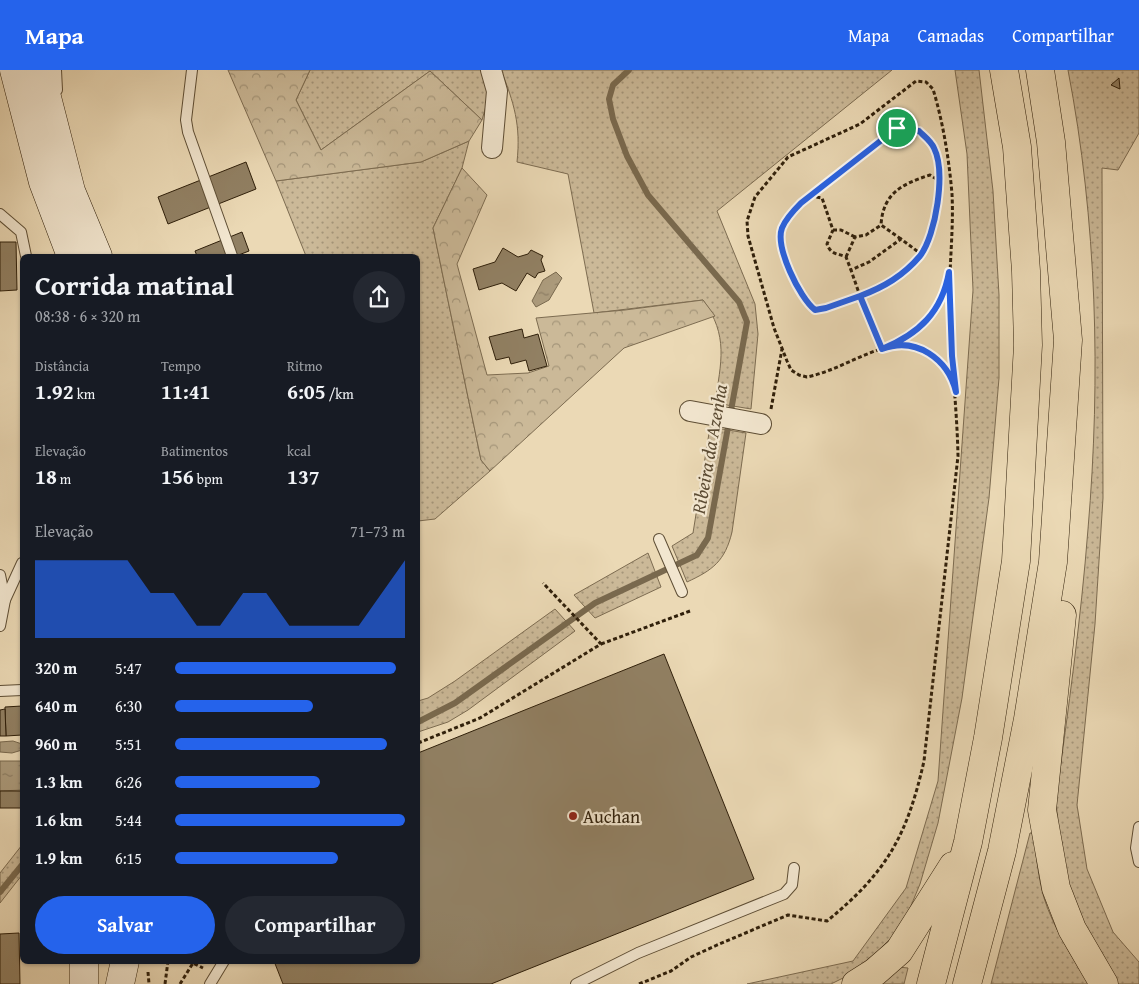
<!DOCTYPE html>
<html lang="pt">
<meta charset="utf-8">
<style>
:root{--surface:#171b24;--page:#242831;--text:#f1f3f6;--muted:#9ea1a6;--accent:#2563eb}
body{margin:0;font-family:"Gentium Book Plus",serif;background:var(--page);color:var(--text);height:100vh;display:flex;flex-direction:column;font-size:19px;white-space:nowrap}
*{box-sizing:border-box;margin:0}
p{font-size:16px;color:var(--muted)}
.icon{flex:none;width:28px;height:28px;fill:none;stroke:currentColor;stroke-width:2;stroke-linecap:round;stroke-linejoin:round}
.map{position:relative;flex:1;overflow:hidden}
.side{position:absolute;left:20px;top:184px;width:400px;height:710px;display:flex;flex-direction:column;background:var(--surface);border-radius:8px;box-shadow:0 1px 4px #0004}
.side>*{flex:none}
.pin{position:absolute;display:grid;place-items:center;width:42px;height:42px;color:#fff;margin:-21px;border:2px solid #fff;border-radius:50%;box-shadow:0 1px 5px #0007}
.round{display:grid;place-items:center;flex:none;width:52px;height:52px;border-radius:26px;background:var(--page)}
.headline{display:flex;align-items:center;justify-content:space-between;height:85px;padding:0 15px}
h1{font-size:28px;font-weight:600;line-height:38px}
.metrics{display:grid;grid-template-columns:repeat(3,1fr);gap:8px;height:85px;padding:5px 15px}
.metrics div{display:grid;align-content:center}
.metrics b{font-size:21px;font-weight:600}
.metrics small{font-size:14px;font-weight:400}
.metrics p{font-size:14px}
.chart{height:140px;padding:10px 15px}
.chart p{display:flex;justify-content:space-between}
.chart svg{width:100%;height:90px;margin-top:5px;fill:var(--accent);opacity:.7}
.action{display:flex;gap:10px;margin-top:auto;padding:10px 15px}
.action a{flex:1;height:58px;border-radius:30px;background:var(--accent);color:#fff;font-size:20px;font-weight:600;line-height:58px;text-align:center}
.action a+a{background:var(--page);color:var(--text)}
ul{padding:0 15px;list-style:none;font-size:16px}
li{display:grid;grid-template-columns:80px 60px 1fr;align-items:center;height:38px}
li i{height:12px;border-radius:6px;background:var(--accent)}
header{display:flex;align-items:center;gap:30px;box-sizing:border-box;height:70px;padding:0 25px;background:var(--accent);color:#fff}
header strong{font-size:24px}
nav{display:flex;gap:28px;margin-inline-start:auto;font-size:18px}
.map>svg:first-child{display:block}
</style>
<header>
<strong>Mapa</strong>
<nav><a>Mapa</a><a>Camadas</a><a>Compartilhar</a></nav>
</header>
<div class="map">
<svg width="1139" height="914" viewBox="0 0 1139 914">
<defs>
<pattern id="grass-dots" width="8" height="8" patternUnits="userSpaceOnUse" patternTransform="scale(1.25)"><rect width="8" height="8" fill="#cbb998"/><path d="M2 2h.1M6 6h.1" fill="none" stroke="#a5967a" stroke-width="1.8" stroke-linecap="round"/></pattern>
<pattern id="forest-crowns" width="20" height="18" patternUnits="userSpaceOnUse" patternTransform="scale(1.25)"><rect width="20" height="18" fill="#cbb998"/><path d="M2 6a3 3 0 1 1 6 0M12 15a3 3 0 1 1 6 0" fill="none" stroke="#a5967a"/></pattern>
<pattern id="water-ripples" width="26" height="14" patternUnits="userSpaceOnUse" patternTransform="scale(1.25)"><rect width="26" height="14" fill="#ab9a7b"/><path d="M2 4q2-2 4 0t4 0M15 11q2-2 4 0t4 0" fill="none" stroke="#8c7d63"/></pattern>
</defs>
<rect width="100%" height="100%" fill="#ebd9b5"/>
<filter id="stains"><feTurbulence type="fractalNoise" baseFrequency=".004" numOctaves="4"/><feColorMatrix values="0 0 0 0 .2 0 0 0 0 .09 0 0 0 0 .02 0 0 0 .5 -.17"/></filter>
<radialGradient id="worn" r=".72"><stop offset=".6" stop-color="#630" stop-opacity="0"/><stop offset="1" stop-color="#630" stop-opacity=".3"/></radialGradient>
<g fill="url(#grass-dots)" stroke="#7d6c51">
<polygon points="310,0 484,0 490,22 482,50 430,1 321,80 296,30"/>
<path d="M501,0H892L717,141L755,234L758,264L751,339L715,333C721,292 729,266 703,230L594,243L568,104L517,92C521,55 514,33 501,0Z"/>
<polygon points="955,0 979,0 993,121 999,225 999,308 989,428 962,628 938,753 920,814 908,843 891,868 877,882 847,906 831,914 747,914 853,891 906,818 938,711 973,220 967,84"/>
<path d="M1068,0H1139V63L1118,100L1102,98L1103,428L1095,554L1077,735L1087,799L1113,862L1139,892V914H1116L1075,842L1059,768L1056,730C1068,640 1081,550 1088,459C1101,307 1097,151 1068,0Z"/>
<polygon points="469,71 462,98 433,158 481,390 490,401 435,449 418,451 418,186 306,186 276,111 421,92"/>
<path d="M710,357L746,363L732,462C725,491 713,500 687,512L672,476L693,463Z"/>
<polygon points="648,483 661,517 595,548 574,525"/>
<polygon points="555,539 575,561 468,640 448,652 418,662 418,631 428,628 455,611"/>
<path d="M1030,763H1034C1036,785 1038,807 1044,828C1054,859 1072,887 1089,914H991Z"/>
<polygon points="22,775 22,805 0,833 0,803"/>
<polygon points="898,897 908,898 904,914 876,914"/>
</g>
<g fill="url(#forest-crowns)" stroke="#7d6c51">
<polygon points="228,0 310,0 296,30 321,80 430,1 482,50 469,71 421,92 276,111"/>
<polygon points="462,98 487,125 457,194 487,305 528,303 549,296 536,248 625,240 703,230 715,246 624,278 490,401 481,390 433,158"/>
</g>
<g fill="url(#water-ripples)" stroke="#79694e">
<polygon points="556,202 562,208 549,230 536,237 532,231 543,210"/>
<polygon points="13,671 22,674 22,680 12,683 0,682 0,672"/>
<polygon points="0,691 22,691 22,720 0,721"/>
</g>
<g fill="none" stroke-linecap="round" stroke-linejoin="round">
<g stroke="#79694e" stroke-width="6">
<polyline points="418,652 455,633 595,533 697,485 708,468 747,252 739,232 648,125 627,86 613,49 609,29 613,15 629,0"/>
<polyline points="0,822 22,795"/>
</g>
</g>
<g fill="#918063" stroke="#2f1f0a">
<polygon points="1119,8 1120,19 1111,15"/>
<polygon points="246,92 256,119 168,154 158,127"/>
<polygon points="242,162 249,181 236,186 197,186 195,181"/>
<polygon points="0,172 16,172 17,220 0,221"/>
<polygon points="503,178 518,187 528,184 531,180 543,186 541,190 545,201 538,203 535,208 527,203 516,221 502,213 479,220 473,199 495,192"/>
<polygon points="522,259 524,268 538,264 547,296 529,301 526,290 511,294 509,287 496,290 489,267"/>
<polygon points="664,584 754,809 491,914 283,914 274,891 418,891 418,683"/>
<polygon points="22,636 22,665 6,666 5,637"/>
<polygon points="5,639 6,666 0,666 0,640"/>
<rect x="0" y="721" width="22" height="17"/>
<polygon points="19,863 20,914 0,914 0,864"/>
</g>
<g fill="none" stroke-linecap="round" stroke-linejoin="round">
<defs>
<g id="lane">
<polyline points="56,0 57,20"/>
<polyline points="192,0 186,50 188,62 232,186"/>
<polyline points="0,144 21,162 26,186"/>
<polyline points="659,469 682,522"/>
<polyline points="0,505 5,530"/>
<polyline points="0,556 5,530 22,493"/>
<polyline points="0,621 22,620"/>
<polyline points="1139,757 1136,778 1139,792"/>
<polyline points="210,914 224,891"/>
<polyline points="576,914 638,883 784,824 792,815 794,798"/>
</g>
<g id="street">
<polyline points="491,0 497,21 492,78"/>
<polyline points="690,341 761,354"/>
</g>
<g id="secondary">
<polyline points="14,0 43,112 71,186"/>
<polyline points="40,0 71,121 98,186"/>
<polyline points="84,891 84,914"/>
<polyline points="120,914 125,891"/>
</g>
<g id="highway">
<polyline points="1062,545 1042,740 1056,818 1072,859 1104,914"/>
<polyline points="856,914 875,902 899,881 953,796"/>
<polyline points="931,914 968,772 988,668 1016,491 1028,275 1026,201 1017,77 1004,0"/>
<polyline points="967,914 1002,781 1028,649 1053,492 1068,270 1051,72 1040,0"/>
</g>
</defs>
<use href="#lane" stroke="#5e4e35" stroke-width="12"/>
<use href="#street" stroke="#5e4e35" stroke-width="22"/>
<use href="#secondary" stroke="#2f1f0a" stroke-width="29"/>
<use href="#highway" stroke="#2f1f0a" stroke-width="29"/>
<g stroke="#2f1f0a" stroke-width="3" stroke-dasharray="4 2.5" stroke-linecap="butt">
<path d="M810,126L822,128L833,160L827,174C831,185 837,183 846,187L851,200"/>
<polyline points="833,160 841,160 855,167"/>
<path d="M901,169L881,155C883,123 902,114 930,105L938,110"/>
<polyline points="846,187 855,167 866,165 881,155"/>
<path d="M894,275C920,263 942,240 947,212"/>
<path d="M882,279L860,226C883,217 908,205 922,183C939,156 952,83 920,62C914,58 904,58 897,58L801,133C794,140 786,148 782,158C775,177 799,228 815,240L826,238L860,226L851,200L869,192L901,169L921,184"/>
<polyline points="771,339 782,279"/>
<polyline points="601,574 690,541"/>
<polyline points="418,673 480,648 601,574 543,513"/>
<polyline points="148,902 149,914"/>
<polyline points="165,914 168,891"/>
<polyline points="180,914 193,893 203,898"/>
<path d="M639,914L671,901L691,887L717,875L788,845L827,851C887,802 907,766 924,691L958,386C957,338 951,290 950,242C948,202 954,163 952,124C949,89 943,52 933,19L926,12L916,11L860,54L788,87L755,127L747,151L748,166L774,258L787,291L791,300L799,305L807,307C836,301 862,283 891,276C922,268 949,294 956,322"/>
</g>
<use href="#lane" stroke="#f2e6cf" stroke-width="10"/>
<use href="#street" stroke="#f2e6cf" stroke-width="20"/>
<use href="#secondary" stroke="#f2e6cf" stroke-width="28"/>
<use href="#highway" stroke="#ebd9b5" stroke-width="28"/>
</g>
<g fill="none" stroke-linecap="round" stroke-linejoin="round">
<defs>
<path id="route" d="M897,58L801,133C794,140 786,148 782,158C775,177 799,227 815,240L826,238L860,226L882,279C916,266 948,289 956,322L952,286L949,202C942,242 919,264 882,279L860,226C884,217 903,206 920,186C936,165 946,102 934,78C931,71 924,66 919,61L897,58"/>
</defs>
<use href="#route" stroke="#fff" stroke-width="10"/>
<use href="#route" stroke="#2563eb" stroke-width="6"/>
</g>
<circle fill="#8f2418" stroke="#f2e6cf" stroke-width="2" cx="573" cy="746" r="5"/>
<g text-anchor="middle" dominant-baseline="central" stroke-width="4.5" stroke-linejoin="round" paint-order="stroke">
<g font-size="18" fill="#2f1f0a" stroke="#f2e6cf" text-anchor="start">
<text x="583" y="746">Auchan</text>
</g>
<g font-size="19" font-style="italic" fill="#5a4a32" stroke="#f2e6cf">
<text transform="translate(709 379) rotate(-80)">Ribeira da Azenha</text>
</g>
</g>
<rect width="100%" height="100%" filter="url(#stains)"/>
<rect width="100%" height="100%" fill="url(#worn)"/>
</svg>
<div class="pin" style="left:897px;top:58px;background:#1e9e55"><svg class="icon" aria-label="arrive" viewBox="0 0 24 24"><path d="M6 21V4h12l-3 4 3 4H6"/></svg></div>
<section class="side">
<div class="headline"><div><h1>Corrida matinal</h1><p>08:38 · 6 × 320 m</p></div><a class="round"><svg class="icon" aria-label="share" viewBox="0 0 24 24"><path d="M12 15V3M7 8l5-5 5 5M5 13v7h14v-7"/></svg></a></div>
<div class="metrics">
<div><p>Distância</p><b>1.92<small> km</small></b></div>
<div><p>Tempo</p><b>11:41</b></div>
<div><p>Ritmo</p><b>6:05<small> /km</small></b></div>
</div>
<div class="metrics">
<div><p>Elevação</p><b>18<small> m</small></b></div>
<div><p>Batimentos</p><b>156<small> bpm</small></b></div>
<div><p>kcal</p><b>137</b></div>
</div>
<div class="chart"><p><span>Elevação</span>71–73 m</p>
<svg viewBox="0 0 160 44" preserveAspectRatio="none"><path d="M0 44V6L10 6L20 6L30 6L40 6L50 22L60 22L70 38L80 38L90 22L100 22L110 38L120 38L130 38L140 38L150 22L160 6V44z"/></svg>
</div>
<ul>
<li><b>320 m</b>5:47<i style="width:96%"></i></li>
<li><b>640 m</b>6:30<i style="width:60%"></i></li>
<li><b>960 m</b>5:51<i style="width:92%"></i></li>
<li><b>1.3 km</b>6:26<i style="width:63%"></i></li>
<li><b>1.6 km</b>5:44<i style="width:100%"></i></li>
<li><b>1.9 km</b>6:15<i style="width:71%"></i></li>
</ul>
<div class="action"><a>Salvar</a><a>Compartilhar</a></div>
</section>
</div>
